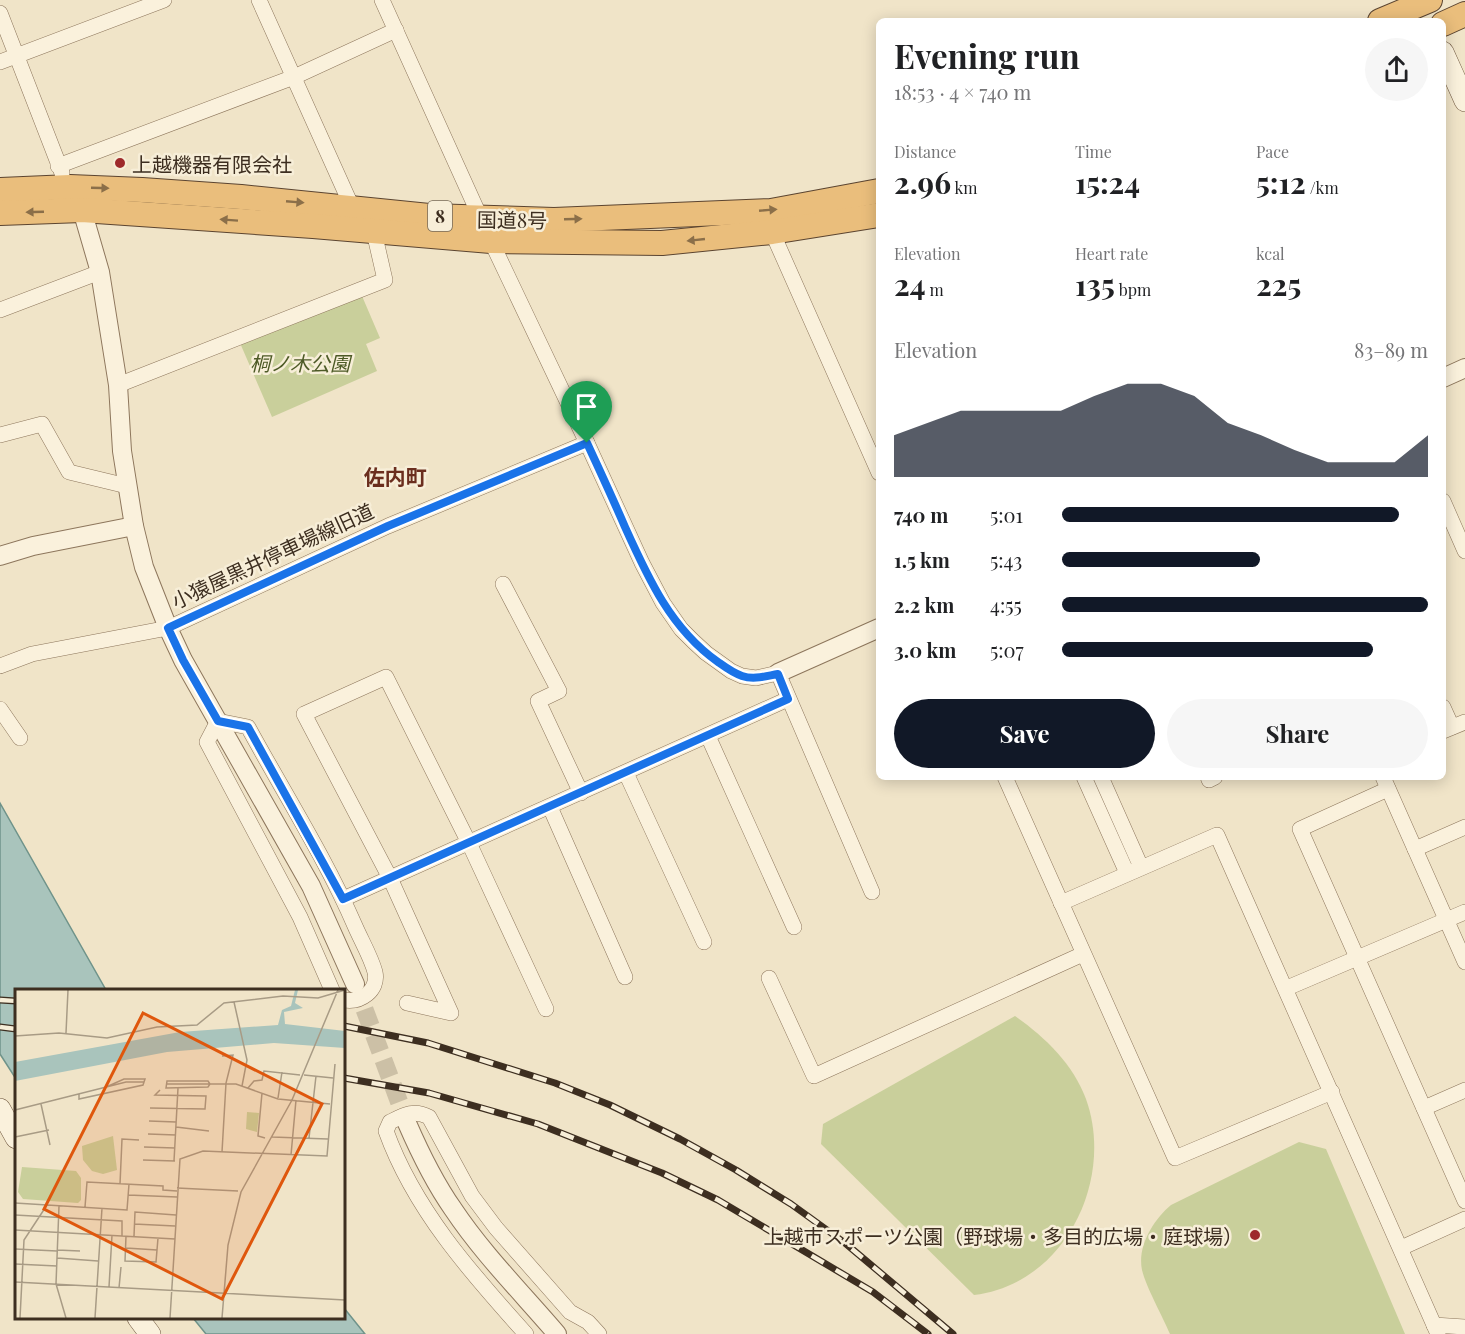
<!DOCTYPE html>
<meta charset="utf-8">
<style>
:root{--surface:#fff;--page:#f6f6f6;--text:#202124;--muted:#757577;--accent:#111827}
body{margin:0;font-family:"Playfair Display","Noto Sans JP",serif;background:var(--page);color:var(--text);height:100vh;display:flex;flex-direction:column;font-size:22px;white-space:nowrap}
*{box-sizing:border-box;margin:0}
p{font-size:20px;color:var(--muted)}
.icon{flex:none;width:33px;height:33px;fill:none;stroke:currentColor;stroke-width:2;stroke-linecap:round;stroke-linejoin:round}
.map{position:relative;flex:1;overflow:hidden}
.panel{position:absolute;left:876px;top:18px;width:570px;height:762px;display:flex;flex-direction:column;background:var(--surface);border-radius:9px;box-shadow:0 3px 15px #0003}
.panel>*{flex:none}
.pin{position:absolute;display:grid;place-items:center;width:51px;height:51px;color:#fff;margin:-62px -26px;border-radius:50% 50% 50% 0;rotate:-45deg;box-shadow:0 0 6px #0007}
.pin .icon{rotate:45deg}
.round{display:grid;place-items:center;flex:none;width:63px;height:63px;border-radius:32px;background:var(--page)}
.headline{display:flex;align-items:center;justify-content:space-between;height:102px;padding:0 18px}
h1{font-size:33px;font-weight:700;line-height:45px}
.figures{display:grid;grid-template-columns:repeat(3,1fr);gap:9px;height:102px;padding:6px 18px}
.figures div{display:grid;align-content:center}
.figures b{font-size:30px;font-weight:700}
.figures small{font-size:16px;font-weight:400}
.figures p{font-size:16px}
.chart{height:168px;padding:12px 18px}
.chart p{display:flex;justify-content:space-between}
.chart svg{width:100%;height:108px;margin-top:6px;fill:var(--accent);opacity:.7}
.action{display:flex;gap:12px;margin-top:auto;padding:12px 18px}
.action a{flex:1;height:69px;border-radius:36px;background:var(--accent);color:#fff;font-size:24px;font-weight:700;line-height:69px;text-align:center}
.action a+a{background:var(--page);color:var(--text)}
ul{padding:0 18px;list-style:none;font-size:20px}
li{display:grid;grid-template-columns:96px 72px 1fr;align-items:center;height:45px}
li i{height:15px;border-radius:8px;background:var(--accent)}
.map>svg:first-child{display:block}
</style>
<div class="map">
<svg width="1465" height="1334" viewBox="0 0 1465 1334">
<rect width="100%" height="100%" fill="#f0e4c8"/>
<g fill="#c9cf9b">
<polygon points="362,296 380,338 366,344 377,371 272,417 240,343"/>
<path d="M1015,1016C1045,1037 1073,1064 1086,1099C1115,1180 1065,1284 974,1295L821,1144L823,1124Z"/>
<path d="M1299,1142L1326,1149L1405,1334H1170C1163,1317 1146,1287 1142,1270C1137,1246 1154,1219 1171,1205Z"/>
</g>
<g fill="#a9c4bc" stroke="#6f938a" stroke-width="1.5">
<polygon points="0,803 106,990 16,990 16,1079 0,1054"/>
<polygon points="344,1308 365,1334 206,1334 193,1318 344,1318"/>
</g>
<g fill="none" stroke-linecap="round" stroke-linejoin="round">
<polyline stroke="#ccc0a6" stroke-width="18" stroke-dasharray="18 9" stroke-linecap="butt" points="355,984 407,1123"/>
<defs>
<g id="minor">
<polyline points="259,0 352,207"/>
<polyline points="382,0 491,241 587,443 642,563 663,603 681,629 693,641 706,653 731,671 742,676 756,678 778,673 872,892"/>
<polyline points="0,13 62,173"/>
<polyline points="0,62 164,0"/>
<polyline points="58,166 294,77 396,30"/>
<polyline points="772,232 879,473"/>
<polyline points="0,310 100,272"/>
<polyline points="118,385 385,280 374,232"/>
<polyline points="0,435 42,424 69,472 127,486"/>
<polyline points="1443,501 1465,551"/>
<polyline points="503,584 559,691 538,701 581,793"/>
<polyline points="0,666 32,654 168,628 388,526 587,443"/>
<polyline points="1443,707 1452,727"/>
<polyline points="0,709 20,738"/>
<polyline points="1443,731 1465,722"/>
<polyline points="708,736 794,927"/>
<polyline points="626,773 704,942"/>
<polyline points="1005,777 1175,1158 1332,1092"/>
<polyline points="1084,777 1127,873"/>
<polyline points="1101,777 1141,867"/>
<polyline points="1208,777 1209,780 1215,777"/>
<polyline points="1383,777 1465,962"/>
<polyline points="1388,789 1300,829 1465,1201"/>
<polyline points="550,807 625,977"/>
<polyline points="1415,849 1465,827"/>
<polyline points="343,899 788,699"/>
<polyline points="1061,903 1217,835 1438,1334"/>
<polyline points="769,978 814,1076 1083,954"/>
<polyline points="1287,988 1465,912"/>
<path d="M332,990L300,917L207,742L218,721L248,727C284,793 325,857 355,926C361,940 371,957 375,972C379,991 360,1003 344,1000"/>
<polyline points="407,1003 451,1013 390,878 304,714 386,677 469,843 546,1009"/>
<polyline points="1424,1108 1465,1090"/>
<polyline points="1401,1248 1465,1219"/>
<polyline points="1434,1325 1465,1327"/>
<path d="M526,1334C471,1273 414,1209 386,1131L390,1122C404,1115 414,1109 429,1117L472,1196L496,1228L570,1312L588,1322L599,1334"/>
</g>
<g id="tertiary">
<polyline points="82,210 100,272 118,385 122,451 134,526 144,567 168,628 183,660 311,886 355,984"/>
<polyline points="1443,378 1465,368"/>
<polyline points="0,556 33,546 134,526"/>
<polyline points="778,673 879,628"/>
<path d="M407,1123C420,1153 434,1182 453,1209C483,1254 522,1293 557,1334"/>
</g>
<g id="secondary">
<polyline points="1443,52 1465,101"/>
<polyline points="0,1109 16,1138"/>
<polyline points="138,1318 150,1334"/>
</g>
<g id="trunk">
<polyline points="1380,21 1430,0"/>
<polyline points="1443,24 1465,14"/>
<polyline points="0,190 70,187 142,190 241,197 429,216 554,220 771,211 879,191"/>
<polyline points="0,213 82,210 313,226 491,241 662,243 772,232 879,215"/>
</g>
</defs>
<use href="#minor" stroke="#8d765c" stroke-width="16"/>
<use href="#tertiary" stroke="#8d765c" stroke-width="20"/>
<use href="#secondary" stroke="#6f573f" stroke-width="22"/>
<use href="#trunk" stroke="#5b4430" stroke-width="26"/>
<use href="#minor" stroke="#faf1dc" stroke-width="15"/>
<use href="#tertiary" stroke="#faf1dc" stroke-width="18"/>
<use href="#secondary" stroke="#faf1dc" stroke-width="21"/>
<use href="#trunk" stroke="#eabe7c" stroke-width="24"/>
<defs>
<g id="rail">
<polyline points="0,1000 16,1001"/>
<polyline points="344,1026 428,1043 555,1083 610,1105 680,1139 736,1170 791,1204 845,1243 953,1334"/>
<polyline points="0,1027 16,1029"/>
<polyline points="344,1078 429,1093 538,1124 662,1173 718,1200 873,1292 928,1334"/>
</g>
</defs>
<use href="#rail" stroke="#3d2e20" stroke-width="7"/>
<use href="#rail" stroke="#f7eed8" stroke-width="4.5" stroke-dasharray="14" stroke-linecap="butt"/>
</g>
<defs><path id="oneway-solid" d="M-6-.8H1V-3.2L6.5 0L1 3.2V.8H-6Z" transform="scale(1.5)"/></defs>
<g fill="#8b6f49">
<use href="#oneway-solid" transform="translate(100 188) rotate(2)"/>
<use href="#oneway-solid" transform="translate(295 202) rotate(5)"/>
<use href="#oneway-solid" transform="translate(768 210) rotate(-5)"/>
<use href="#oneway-solid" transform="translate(35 212) rotate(178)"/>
<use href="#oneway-solid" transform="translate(573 219) rotate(-2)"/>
<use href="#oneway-solid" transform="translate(229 220) rotate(-176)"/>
<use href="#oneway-solid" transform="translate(696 240) rotate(174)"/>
</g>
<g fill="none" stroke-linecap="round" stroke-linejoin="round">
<defs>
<path id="route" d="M587,443C600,471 613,499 625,527C648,578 671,629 718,662C725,667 733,673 742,676C754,680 766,676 778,674L788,699L343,899L248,727L218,721L183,660L168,628L388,526Z"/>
</defs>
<use href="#route" stroke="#fff" stroke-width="12"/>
<use href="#route" stroke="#1a73e8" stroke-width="8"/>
</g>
<g fill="#9e2a2b" stroke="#f7eed8" stroke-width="2">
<circle cx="120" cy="163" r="6"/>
<circle cx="1255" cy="1235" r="6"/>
</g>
<g text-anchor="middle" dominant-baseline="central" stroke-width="5" stroke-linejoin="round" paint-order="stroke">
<rect fill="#f7eed8" stroke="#756857" stroke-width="1.5" x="428" y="201" width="24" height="30" rx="4.5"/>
<g font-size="18" font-weight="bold" fill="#3d2e20">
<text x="440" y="216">8</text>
</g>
<g font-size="20" fill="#3d2e20" stroke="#f7eed8" text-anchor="start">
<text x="132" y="163">上越機器有限会社</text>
<text x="1243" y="1235" text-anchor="end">上越市スポーツ公園（野球場・多目的広場・庭球場）</text>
</g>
<g font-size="20" fill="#3d2e20" stroke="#f7eed8">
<text transform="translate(512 219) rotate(1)">国道8号</text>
<text transform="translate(272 555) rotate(-25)">小猿屋黒井停車場線旧道</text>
</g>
<g font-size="20" font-style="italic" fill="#4d5a26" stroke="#f7eed8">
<text x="300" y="362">桐ノ木公園</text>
</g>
<g font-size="21" font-weight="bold" fill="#6b2e1e" stroke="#f7eed8">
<text x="395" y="476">佐内町</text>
</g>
</g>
<g transform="translate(15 989)">
<rect width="330" height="330" fill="#f0e4c8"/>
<path d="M232,123L244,124L242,143L231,140ZM98,147L102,181L88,185L77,182L68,171L67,157ZM7,178L61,182L66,189V211L63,214L8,210L3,203Z" fill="#c9cf9b"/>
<path d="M280,1H283L280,14L288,19L269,23L270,35L330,42V59L259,54L152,63L0,92V73L165,43L263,36L267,21L276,17Z" fill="#a9c4bc"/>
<path fill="none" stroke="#a89b85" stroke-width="1.5" d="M219,13L232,71L227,97M51,44L53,1M0,47L44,44L92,49L142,38L182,36L209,14L268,7L303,9L330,1M207,67L218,66L211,94L207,163M289,86L318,89M152,92H193L195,95L193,98L151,99ZM151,95H221L263,110L315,115M233,99L239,92L247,91L249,82L285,86M247,104L243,147L250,149M64,105V110L128,96L130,90H109L89,99M263,109L267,83M26,115L35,156M135,119L190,120L191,107L140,106L145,101M0,121L111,93H129M134,132L161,133M161,138L194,142M133,145L161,146M0,148L34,141M257,148L313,150M294,149L301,87M129,158L160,159M276,166L281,111M128,171L160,172M159,172L163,99M105,195L107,150L124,151M162,199L223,202M113,206L162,208M0,214L112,221L114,195M44,217L41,295L51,329M70,218L72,193L148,197V201L162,202M0,226L107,232V247M119,235L160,237M0,241L160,250M111,247L110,272L141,273L143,249M119,247L120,223L161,226M111,259L142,261M0,260L42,262M42,261L65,262M42,269L83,272M0,275L42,277M0,293L205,304M94,298L97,246M104,299L106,278M205,304L330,311M5,329L9,251L32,216M80,329L87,219M155,329L165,170L188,162L312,167L320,75M207,329L213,256L226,203L277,111L323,1"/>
<path fill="#df570d" fill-opacity="0.15" stroke="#df570d" stroke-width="3" d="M128,24L307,115L207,310L29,220Z"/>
<rect width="330" height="330" fill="none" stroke="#3d2e20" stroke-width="3"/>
</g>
</svg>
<div class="pin" style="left:587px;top:443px;background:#1e9e55"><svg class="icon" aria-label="arrive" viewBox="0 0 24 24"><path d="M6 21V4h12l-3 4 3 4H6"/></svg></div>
<section class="panel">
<div class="headline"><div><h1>Evening run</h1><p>18:53 · 4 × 740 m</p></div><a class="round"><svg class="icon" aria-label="share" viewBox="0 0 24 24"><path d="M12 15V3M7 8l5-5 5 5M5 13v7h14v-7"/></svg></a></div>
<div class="figures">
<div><p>Distance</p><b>2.96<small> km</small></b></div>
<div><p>Time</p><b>15:24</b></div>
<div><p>Pace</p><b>5:12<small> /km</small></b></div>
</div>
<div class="figures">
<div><p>Elevation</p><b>24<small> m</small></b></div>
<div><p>Heart rate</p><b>135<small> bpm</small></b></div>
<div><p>kcal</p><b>225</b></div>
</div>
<div class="chart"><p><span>Elevation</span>83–89 m</p>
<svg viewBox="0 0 160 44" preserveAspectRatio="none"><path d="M0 44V27L10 22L20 17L30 17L40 17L50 17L60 11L70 6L80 6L90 11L100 22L110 27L120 33L130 38L140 38L150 38L160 27V44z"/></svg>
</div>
<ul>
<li><b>740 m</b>5:01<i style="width:92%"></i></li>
<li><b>1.5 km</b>5:43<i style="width:54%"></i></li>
<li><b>2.2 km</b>4:55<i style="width:100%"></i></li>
<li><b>3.0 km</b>5:07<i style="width:85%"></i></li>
</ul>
<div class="action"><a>Save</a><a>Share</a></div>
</section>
</div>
